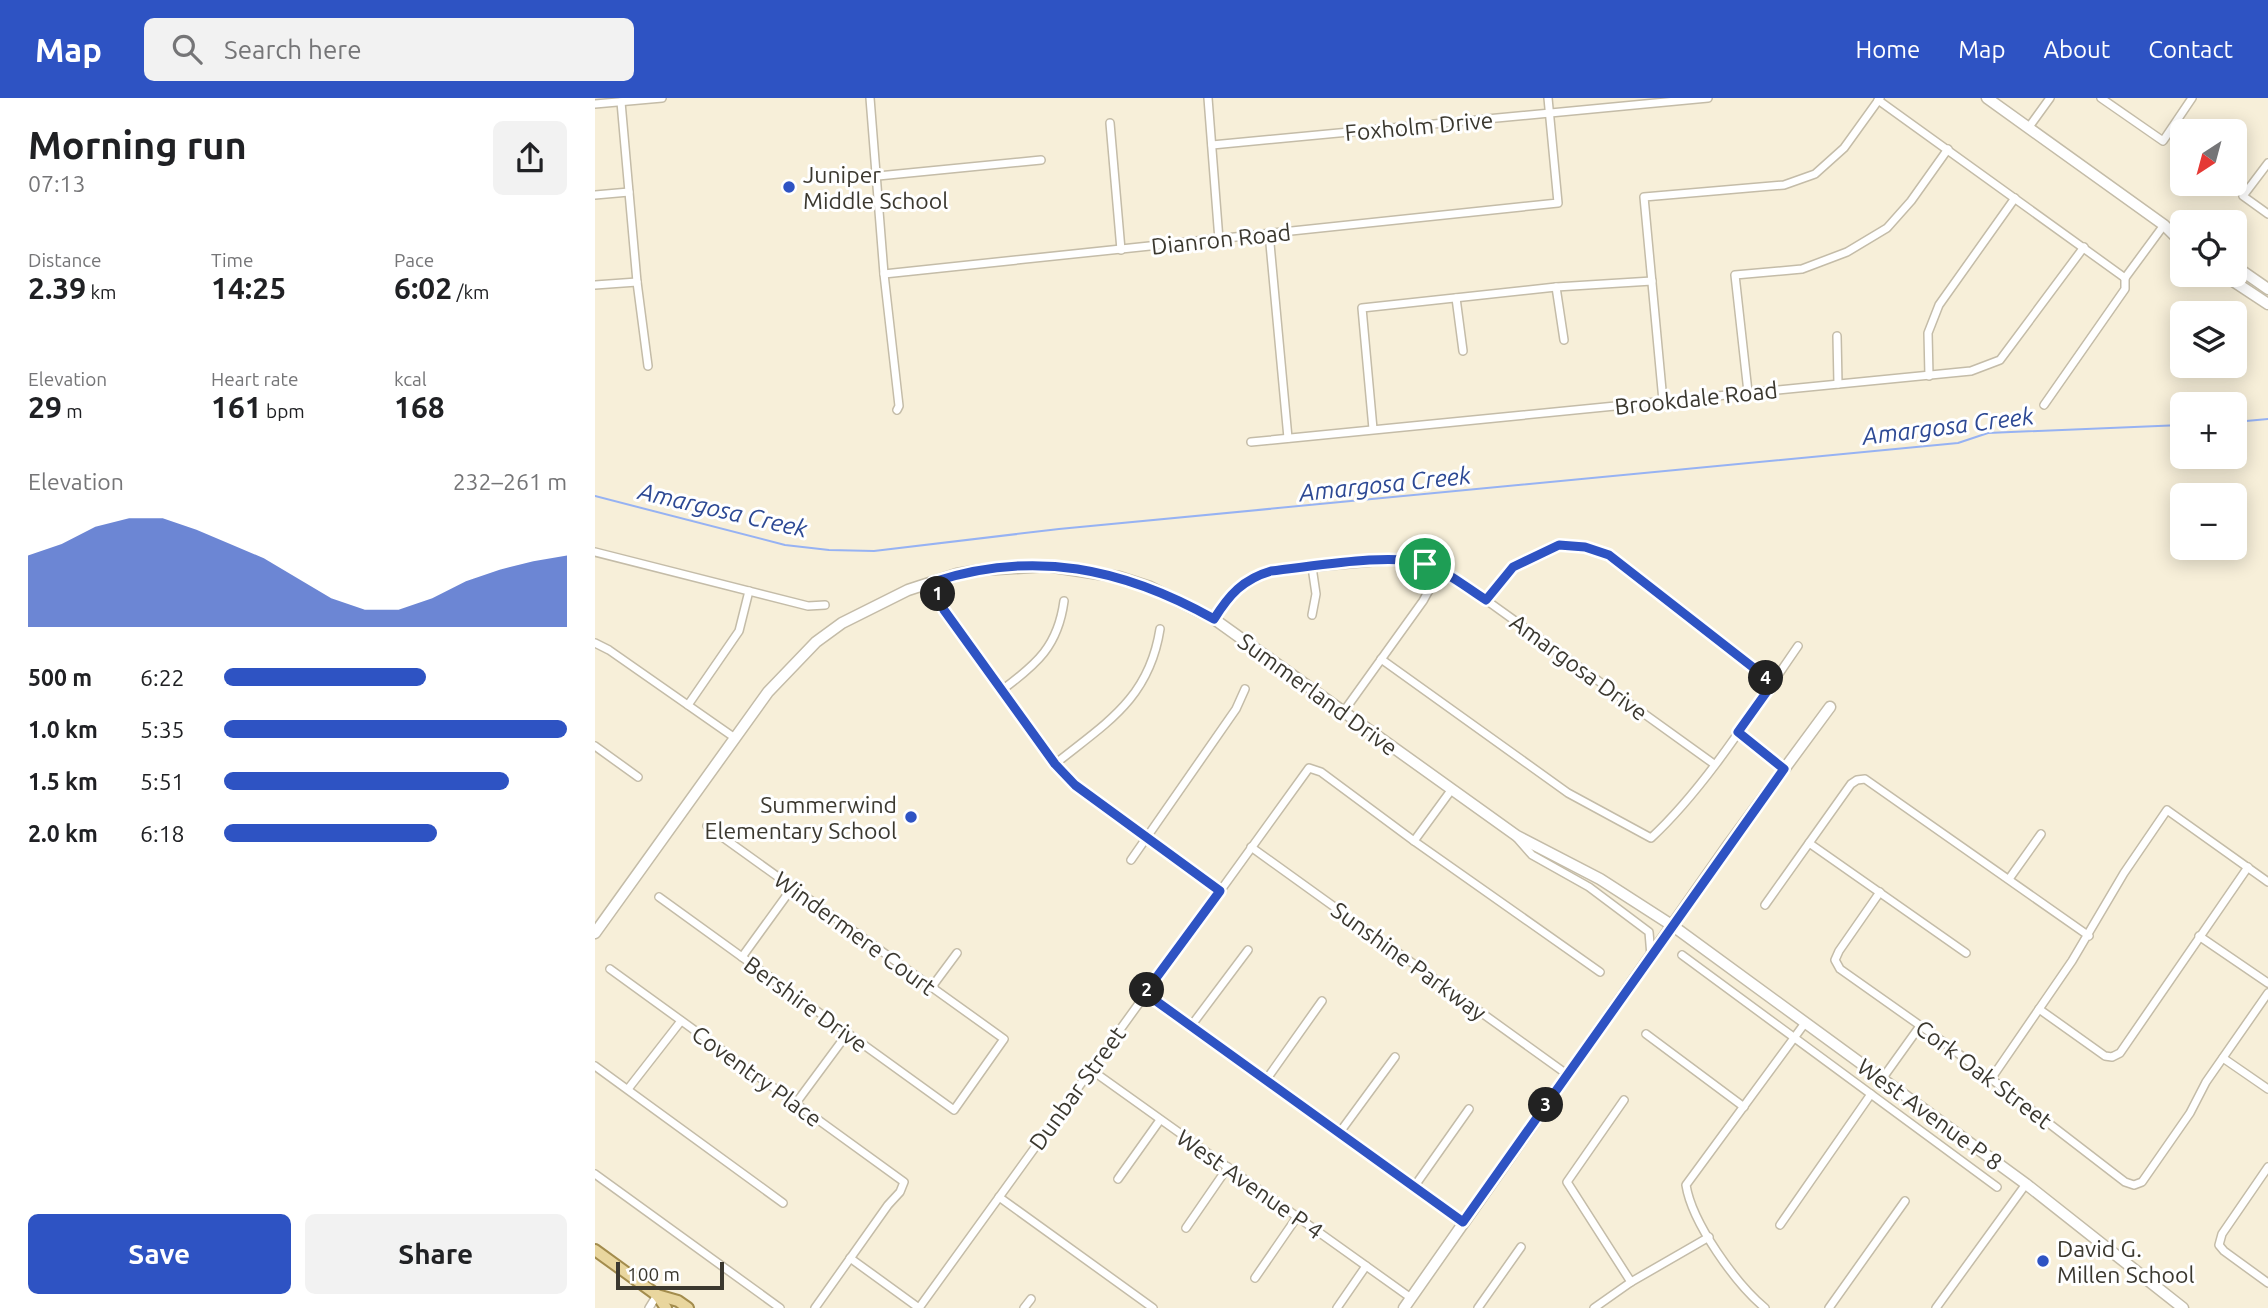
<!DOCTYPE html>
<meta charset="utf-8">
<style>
:root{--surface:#fff;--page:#f2f2f2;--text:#202124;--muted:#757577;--accent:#2e53c3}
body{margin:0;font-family:Ubuntu,sans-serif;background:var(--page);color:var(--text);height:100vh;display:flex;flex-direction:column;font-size:26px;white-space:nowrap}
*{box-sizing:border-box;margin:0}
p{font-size:23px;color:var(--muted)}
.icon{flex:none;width:38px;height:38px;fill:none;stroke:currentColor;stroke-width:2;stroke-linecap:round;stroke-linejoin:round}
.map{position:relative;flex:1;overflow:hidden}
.sheet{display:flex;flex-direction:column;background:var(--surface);width:595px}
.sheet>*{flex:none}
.needle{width:46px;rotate:216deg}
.controls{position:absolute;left:1575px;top:21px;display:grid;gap:14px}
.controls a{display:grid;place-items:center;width:77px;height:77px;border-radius:10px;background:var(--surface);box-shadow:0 4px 18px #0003;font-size:35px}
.scale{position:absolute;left:21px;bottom:18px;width:108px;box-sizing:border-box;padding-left:7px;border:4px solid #3b382f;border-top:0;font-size:19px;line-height:24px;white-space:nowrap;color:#3b382f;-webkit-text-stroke:5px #fff;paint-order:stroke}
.pin{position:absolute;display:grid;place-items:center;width:60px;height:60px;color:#fff;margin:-30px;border:4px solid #fff;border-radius:50%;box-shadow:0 2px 7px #0007}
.km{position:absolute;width:35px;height:35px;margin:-18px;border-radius:50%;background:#222;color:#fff;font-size:19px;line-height:35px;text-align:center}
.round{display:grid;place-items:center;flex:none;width:74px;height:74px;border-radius:10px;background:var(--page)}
.head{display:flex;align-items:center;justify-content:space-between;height:119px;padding:0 28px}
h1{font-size:38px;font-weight:700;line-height:52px}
.stats{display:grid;grid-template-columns:repeat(3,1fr);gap:10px;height:119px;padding:7px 28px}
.stats div{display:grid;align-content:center}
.stats b{font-size:30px;font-weight:700}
.stats small{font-size:19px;font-weight:400}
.stats p{font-size:19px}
.chart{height:196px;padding:14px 28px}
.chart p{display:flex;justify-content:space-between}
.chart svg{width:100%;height:126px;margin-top:7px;fill:var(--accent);opacity:.7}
.button{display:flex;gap:14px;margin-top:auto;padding:14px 28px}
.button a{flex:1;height:80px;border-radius:10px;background:var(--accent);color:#fff;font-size:28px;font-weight:700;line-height:80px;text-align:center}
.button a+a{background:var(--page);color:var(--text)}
ul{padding:0 28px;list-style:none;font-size:23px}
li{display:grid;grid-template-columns:112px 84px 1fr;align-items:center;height:52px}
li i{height:18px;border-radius:9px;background:var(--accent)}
header{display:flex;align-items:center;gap:42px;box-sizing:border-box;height:98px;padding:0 35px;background:var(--accent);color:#fff}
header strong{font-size:33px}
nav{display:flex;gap:38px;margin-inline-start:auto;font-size:24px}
.search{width:490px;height:63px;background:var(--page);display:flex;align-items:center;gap:18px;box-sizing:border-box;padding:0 24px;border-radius:10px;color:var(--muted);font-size:26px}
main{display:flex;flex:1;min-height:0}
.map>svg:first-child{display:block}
</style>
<header>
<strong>Map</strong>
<div class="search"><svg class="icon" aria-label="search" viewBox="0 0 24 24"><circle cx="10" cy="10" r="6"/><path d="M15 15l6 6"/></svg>Search here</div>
<nav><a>Home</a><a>Map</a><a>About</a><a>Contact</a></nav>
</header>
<main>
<section class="sheet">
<div class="head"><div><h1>Morning run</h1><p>07:13</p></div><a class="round"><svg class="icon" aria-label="share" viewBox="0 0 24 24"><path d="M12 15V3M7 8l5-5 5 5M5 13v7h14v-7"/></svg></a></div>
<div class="stats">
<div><p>Distance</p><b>2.39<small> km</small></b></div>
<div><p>Time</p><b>14:25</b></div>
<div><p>Pace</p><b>6:02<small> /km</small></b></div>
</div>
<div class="stats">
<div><p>Elevation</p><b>29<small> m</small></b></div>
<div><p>Heart rate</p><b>161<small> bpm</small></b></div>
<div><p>kcal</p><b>168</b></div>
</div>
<div class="chart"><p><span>Elevation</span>232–261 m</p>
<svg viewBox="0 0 160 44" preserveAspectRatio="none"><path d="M0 44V19L10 15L20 9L30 6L40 6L50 10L60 15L70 20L80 27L90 34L100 38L110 38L120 34L130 28L140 24L150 21L160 19V44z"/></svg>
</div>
<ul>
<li><b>500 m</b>6:22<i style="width:59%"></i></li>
<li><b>1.0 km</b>5:35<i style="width:100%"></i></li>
<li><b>1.5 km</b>5:51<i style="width:83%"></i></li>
<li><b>2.0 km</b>6:18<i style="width:62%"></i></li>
</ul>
<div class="button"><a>Save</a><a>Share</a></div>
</section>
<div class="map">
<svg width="1673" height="1210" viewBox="0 0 1673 1210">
<rect width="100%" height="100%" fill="#f7efd9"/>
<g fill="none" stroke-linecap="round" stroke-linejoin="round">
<g stroke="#96b2f3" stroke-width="2">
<polyline points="1640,324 1673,321"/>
<polyline points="0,398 190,447 234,452 279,453 464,431 1363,345 1393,335 1587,327"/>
</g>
<defs>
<g id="street">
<polyline points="275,0 289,176 304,308 302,312"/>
<polyline points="613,0 624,142"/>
<polyline points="1506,0 1568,43 1597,0"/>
<polyline points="1283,2 1530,180"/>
<polyline points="26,4 42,184 53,268"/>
<polyline points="0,6 67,0"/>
<polyline points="515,25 526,152"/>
<polyline points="1434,29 1455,0"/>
<polyline points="617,47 1113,0"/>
<polyline points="1673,65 1648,98 1673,116"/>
<polyline points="283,78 446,62"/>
<polyline points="0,97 34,94"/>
<polyline points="674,135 693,340"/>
<polyline points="289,176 963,105 953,0"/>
<polyline points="1530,180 1569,127"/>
<polyline points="0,187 42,184"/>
<polyline points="961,189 969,242"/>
<polyline points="861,200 868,253"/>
<polyline points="1242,238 1243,286"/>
<polyline points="1334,278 1333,235 1344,207 1420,100"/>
<polyline points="1153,294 1140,177 1207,171 1252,154 1292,130 1316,103 1353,51"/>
<polyline points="1068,303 1049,99 1189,87 1220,76 1249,50 1285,0"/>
<polyline points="1449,307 1530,191 1530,180"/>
<polyline points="778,331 767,210 961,189 1057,183"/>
<polyline points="656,344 1376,273 1405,262 1489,149"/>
<polyline points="0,454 213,508 230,507"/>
<polyline points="338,484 349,512 460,666 480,687 625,793"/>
<polyline points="891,502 918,469 964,447 990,449 1014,457 1178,585"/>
<polyline points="717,517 721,496 717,469"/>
<path d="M619,521C634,497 648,481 676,473L811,461L845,472L891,502L1119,666"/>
<polyline points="0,545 14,552 140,640"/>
<path d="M786,561L973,695L1056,740C1111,689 1160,610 1203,548"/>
<path d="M407,592C442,566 463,548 469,503"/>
<polyline points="93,607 144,533 154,493"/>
<polyline points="749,613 828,503 845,472"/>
<polyline points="1143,634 1189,671"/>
<polyline points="0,648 43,679"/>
<path d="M460,666C511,625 554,601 565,531"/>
<polyline points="922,740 937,757 994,789 1054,834 1056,858"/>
<polyline points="819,743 857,691"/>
<polyline points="1214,745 1371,855"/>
<polyline points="656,749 973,977"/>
<polyline points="536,762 641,611 650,591"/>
<polyline points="1414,781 1446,736"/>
<polyline points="1285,794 1244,853 1240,862 1245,871 1347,943 1530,1084 1539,1087 1547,1084 1595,1015 1611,984 1673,895"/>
<polyline points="64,799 359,1012 409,941 112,728"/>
<polyline points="1170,807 1256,686 1262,682 1270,681 1494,838"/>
<polyline points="1604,838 1673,885"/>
<polyline points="1087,857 1402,1089"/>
<polyline points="147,859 197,790"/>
<polyline points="15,871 309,1084 305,1094 293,1107 220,1210"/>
<polyline points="336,890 362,855"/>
<polyline points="550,895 868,1124"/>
<polyline points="1444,911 1510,958 1517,959 1525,955 1653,769"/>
<polyline points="596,928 653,852"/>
<polyline points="1051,936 1149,1009"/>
<polyline points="1628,960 1673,991"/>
<polyline points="0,968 188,1105"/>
<polyline points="495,971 816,1200"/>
<polyline points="1287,981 1325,928"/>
<polyline points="1396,981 1477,863 1529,775 1572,712 1673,784"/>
<polyline points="671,982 727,903"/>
<polyline points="33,991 86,923"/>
<polyline points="1029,1002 972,1084 1036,1184"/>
<polyline points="201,1005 252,936"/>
<polyline points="745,1034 800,959"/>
<polyline points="1673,1069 1627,1136 1624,1147 1629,1153 1673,1185"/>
<polyline points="0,1076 185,1210"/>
<polyline points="523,1081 565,1022"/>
<polyline points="819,1089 874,1011"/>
<polyline points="404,1099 558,1210"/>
<polyline points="1185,1127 1276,996"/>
<polyline points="591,1130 633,1069"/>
<polyline points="255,1160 324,1210"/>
<polyline points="660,1180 702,1119"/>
<polyline points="54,1210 62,1197"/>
<polyline points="324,1210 714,670 726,674 819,743 1005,874"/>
<polyline points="429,1210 436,1201"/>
<polyline points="742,1210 771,1168"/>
<polyline points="883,1210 926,1149"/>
<polyline points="999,1210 1036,1184 1114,1139"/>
<path d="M1170,1210C1141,1186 1097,1125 1091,1087L1210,925"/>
<polyline points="1234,1210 1310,1103"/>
<polyline points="1341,1210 1431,1086"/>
</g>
<g id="secondary">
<polyline points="1392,0 1569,127 1587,145"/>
<polyline points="1640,168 1673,191"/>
<polyline points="1629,177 1673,206"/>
<polyline points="0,835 173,594 221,544 247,525 313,492 362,476 386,472 452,468 524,479 555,489 619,521 922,738 1005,781 1078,828 1431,1086 1588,1210"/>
<polyline points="809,1210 1134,746 1235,609"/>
</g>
<g id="primary">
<polyline points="0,1152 62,1197 71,1210"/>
<polyline points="62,1197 83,1203 93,1210"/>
</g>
</defs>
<use href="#street" stroke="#c4bca8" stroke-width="10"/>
<use href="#secondary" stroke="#c4bca8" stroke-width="13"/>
<use href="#primary" stroke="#a38c4d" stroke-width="14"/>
<use href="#street" stroke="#fff" stroke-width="7"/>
<use href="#secondary" stroke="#fff" stroke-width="10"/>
<use href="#primary" stroke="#e9d69e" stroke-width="10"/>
</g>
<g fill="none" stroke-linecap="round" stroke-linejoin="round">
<defs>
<path id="route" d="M964,447L990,449L1014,457L1178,585L1143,634L1189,671L868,1124L550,895L625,793L480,687L460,666L349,512L338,484C439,451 528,470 619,521C634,497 648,481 676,473C716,469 796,454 831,466C853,474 872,490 891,502L918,469Z"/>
</defs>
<use href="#route" stroke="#fff" stroke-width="14"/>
<use href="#route" stroke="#2e53c3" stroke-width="9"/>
</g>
<g fill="#2e53c3" stroke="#fff" stroke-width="2.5">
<circle cx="194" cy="89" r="7"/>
<circle cx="316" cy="719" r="7"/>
<circle cx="1448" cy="1163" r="7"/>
</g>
<g text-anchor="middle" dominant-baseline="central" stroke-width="6" stroke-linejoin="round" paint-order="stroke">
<g font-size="23" fill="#3b382f" stroke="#fff">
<text transform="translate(824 28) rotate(-5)">Foxholm Drive</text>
<text transform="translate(626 141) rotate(-6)">Dianron Road</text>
<text transform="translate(1101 300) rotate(-6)">Brookdale Road</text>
<text transform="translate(984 569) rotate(36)">Amargosa Drive</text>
<text transform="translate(723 596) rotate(36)">Summerland Drive</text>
<text transform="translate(260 835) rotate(36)">Windermere Court</text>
<text transform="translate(814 863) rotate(36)">Sunshine Parkway</text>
<text transform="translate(211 906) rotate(36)">Bershire Drive</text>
<text transform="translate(1389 976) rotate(37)">Cork Oak Street</text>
<text transform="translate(162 978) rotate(36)">Coventry Place</text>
<text transform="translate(482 990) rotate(-54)">Dunbar Street</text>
<text transform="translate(1335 1016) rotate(36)">West Avenue P 8</text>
<text transform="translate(655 1086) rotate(35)">West Avenue P 4</text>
</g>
<g font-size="23" fill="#3b382f" stroke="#fff" text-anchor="start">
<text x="208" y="76">Juniper<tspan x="208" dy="26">Middle School</tspan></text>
<text x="302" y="706" text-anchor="end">Summerwind<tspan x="302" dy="26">Elementary School</tspan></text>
<text x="1462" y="1150">David G.<tspan x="1462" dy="26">Millen School</tspan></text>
</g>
<g font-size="24" font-style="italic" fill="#2d4994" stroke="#fff">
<text transform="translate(1353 328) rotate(-7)">Amargosa Creek</text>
<text transform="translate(790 386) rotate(-6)">Amargosa Creek</text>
<text transform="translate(128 412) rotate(13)">Amargosa Creek</text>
</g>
</g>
</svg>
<div class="controls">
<a><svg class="needle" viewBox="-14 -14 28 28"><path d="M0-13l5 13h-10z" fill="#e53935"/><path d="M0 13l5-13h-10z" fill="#757577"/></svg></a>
<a><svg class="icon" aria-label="locate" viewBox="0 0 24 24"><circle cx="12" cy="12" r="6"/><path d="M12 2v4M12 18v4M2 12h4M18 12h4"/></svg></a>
<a><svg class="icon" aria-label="layers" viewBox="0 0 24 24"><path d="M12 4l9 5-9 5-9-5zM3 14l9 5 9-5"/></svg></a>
<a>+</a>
<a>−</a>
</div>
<div class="scale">100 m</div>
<div class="pin" style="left:830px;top:466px;background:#1e9e55"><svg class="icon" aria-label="arrive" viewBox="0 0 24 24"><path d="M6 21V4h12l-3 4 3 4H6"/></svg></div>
<b class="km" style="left:343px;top:496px">1</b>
<b class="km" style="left:552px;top:892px">2</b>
<b class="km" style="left:951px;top:1007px">3</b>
<b class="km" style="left:1171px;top:580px">4</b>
</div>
</main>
